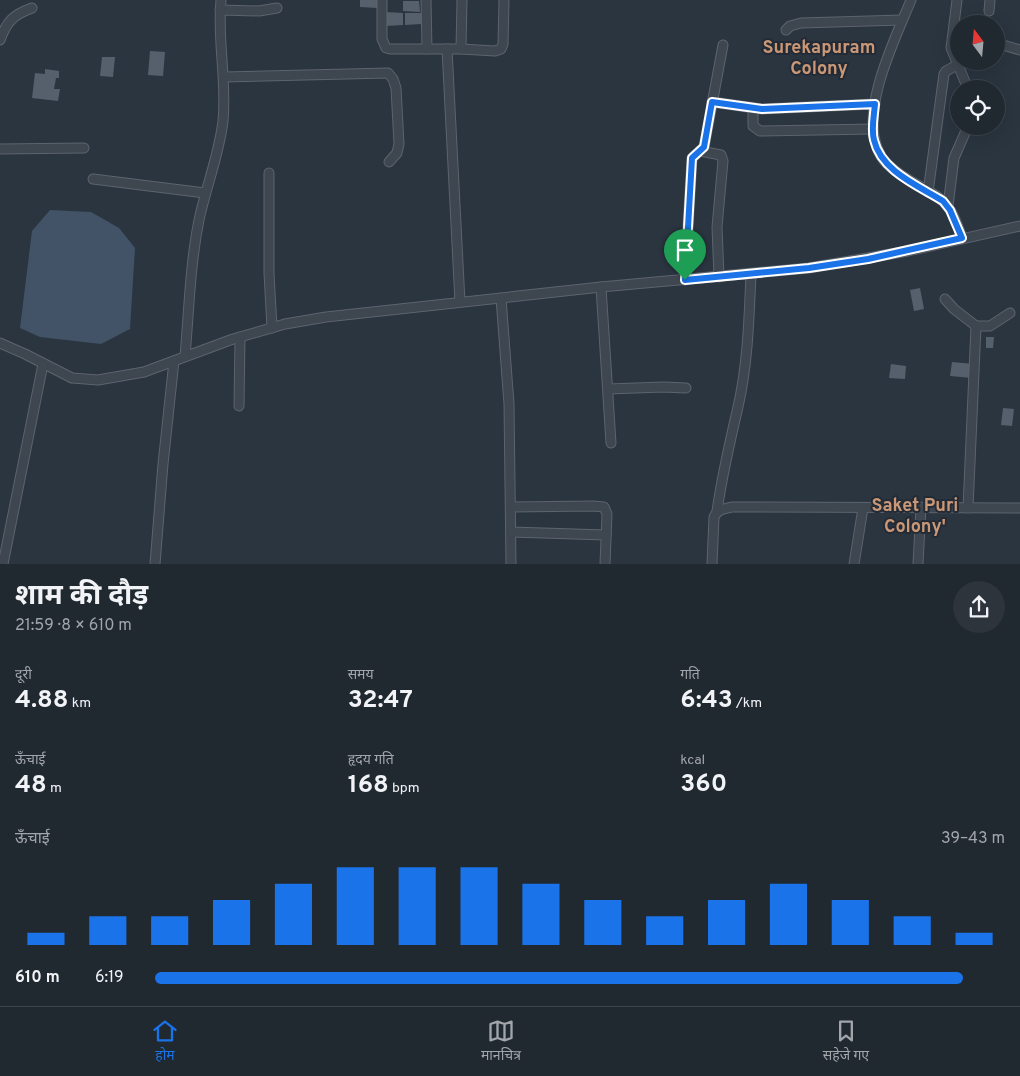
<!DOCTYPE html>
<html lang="hi">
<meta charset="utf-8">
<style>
:root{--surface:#202830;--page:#2d343c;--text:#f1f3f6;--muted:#a2a6ab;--line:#3d444c;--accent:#1a73e8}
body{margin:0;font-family:Overpass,"Noto Sans Devanagari",sans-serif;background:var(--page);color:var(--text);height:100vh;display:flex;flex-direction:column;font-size:19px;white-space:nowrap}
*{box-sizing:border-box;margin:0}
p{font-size:16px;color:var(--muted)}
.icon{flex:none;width:28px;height:28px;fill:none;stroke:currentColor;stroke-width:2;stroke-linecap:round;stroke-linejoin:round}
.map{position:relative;height:564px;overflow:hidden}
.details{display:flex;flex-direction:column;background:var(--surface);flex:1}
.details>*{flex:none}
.needle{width:32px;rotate:344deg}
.fabs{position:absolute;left:950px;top:15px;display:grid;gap:10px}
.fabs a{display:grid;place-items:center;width:55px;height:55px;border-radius:50%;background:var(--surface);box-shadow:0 5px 20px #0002,0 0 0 1px var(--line);font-size:25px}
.pin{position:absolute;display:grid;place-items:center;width:42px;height:42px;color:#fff;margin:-51px -21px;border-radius:50% 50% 50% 0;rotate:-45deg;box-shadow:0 0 5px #0007}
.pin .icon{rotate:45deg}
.round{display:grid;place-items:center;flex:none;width:52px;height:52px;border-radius:26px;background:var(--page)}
.headline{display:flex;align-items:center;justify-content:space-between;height:85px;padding:0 15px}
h1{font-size:28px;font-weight:700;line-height:38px}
.stats{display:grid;grid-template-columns:repeat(3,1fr);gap:8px;height:85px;padding:5px 15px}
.stats div{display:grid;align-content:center}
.stats b{font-size:25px;font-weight:700}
.stats small{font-size:14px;font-weight:400}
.stats p{font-size:14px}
.chart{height:140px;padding:10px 15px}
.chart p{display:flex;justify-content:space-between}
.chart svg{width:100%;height:90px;margin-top:5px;stroke:var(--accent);stroke-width:6}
ul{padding:0 15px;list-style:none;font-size:16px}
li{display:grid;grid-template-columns:80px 60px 1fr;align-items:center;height:38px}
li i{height:12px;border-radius:6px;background:var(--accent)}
.tabs{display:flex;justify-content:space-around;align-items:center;height:70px;border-top:1px solid var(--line);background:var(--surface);font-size:14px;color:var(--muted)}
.tabs a{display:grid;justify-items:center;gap:2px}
.tabs .current{color:var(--accent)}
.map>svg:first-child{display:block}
</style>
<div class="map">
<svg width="1020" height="564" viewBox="0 0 1020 564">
<rect width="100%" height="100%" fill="#2a3540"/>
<polygon fill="#425367" points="50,210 91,212 119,228 135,248 130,329 101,344 40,337 20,328 32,231"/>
<g fill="#56606d">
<polygon points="360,0 378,0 378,8 360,7"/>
<polygon points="403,1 419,1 420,12 403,11"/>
<polygon points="385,12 403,13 403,25 385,26"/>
<polygon points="405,13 421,13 421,24 405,25"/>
<polygon points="150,51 165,52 163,76 148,75"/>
<polygon points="102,57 115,57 113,77 100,76"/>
<polygon points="45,69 59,71 59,78 56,78 54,89 60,89 58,101 32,98 35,73 45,74"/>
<polygon points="920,288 924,309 914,311 910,290"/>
<polygon points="986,337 994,337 993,348 986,348"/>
<polygon points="952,362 974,364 972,378 950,376"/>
<polygon points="891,364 906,366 905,379 889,378"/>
<polygon points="1003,408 1014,409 1012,426 1001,425"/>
</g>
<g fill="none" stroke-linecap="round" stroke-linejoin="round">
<defs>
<g id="minor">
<polyline points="382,0 382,39 386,48 390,49 461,49 495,51 501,49 503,44 504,0"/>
<polyline points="426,0 427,49"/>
<path d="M911,0C895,39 860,109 878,150C882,161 891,168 901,175C915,185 938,193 948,207C955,215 958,228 962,238"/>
<polyline points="957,0 951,48 968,89"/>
<polyline points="220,10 259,11 277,8"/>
<polyline points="989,11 990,0"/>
<polyline points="786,30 790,26 801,23 902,20"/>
<path d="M0,40C7,21 13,15 32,8"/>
<polyline points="996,43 1020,50"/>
<polyline points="447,49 460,302"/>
<polyline points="461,49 462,0"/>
<polyline points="224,77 388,73 393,79 396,88 399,144 397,153 389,162"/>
<polyline points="712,102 762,109 875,104"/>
<polyline points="753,108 753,126 760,131 873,129"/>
<polyline points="0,149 84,148"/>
<polyline points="700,151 721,155 723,161 717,227 719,277"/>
<polyline points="269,173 269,273 272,328"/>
<polyline points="93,179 205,193"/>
<polyline points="928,192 944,74 946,71 957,65"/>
<polyline points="948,206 954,158 968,126"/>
<polyline points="685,280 692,158 704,147 723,45"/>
<polyline points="601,287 611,443"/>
<polyline points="501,298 509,404 511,564"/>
<polyline points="945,299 954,309 976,326 968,508"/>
<polyline points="976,326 990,326 1010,313"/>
<polyline points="0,343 25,354 72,378 98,380 144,372 233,339 285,324 326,317 601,287 809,268 908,251 1020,226"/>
<path d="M185,356C189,311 190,265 199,220C206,187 219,155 223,121C227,80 217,40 221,0"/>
<polyline points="608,389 663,387 686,388"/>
<polyline points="239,406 240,337"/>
<polyline points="511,507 593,506 604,507 607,514 605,564"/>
<path d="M717,511C722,476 730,441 738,407C748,363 749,318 751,274"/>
<polyline points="511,532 606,535"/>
<polyline points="3,564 43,364"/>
<polyline points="155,564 163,464 174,361"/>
<path d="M712,564L714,517C718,509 724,509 732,507L1020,508"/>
<polyline points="854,564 863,508"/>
<polyline points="918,564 921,507"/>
</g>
</defs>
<use href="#minor" stroke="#5c646e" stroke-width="11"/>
<use href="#minor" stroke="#3e4650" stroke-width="9"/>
</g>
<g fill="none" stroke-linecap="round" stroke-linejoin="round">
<defs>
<path id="route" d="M712,102L762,109L875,104C874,116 871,129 874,140C881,171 919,186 943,201L950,210L962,238L868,259L809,268L685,280L692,158L704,147Z"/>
</defs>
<use href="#route" stroke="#fff" stroke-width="10"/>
<use href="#route" stroke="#1a73e8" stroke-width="6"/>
</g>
<g text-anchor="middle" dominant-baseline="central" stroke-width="4" stroke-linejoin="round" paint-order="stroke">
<g font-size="18" font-weight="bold" fill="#ca9876" stroke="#232b36">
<text x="819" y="48">Surekapuram<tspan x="819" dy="21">Colony</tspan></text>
<text x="915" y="506">Saket Puri<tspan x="915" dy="21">Colony'</tspan></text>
</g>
</g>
</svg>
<div class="fabs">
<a><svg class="needle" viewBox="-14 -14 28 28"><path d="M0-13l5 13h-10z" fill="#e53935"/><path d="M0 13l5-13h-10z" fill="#a2a6ab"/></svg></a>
<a><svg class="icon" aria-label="locate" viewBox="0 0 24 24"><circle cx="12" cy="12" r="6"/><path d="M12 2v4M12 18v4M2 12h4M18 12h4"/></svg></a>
</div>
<div class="pin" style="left:685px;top:280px;background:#1e9e55"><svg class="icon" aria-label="arrive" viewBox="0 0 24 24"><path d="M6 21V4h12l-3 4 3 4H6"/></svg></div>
</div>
<section class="details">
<div class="headline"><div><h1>शाम की दौड़</h1><p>21:59 · 8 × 610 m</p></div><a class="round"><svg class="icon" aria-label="share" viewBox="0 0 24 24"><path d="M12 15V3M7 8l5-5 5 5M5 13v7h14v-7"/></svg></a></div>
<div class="stats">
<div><p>दूरी</p><b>4.88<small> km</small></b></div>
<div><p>समय</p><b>32:47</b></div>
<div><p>गति</p><b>6:43<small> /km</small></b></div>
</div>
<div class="stats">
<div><p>ऊँचाई</p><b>48<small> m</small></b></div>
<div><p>हृदय गति</p><b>168<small> bpm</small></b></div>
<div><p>kcal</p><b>360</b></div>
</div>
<div class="chart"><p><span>ऊँचाई</span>39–43 m</p>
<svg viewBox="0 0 160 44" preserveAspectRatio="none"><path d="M5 44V38M15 44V30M25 44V30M35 44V22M45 44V14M55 44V6M65 44V6M75 44V6M85 44V14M95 44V22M105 44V30M115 44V22M125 44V14M135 44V22M145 44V30M155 44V38"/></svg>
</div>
<ul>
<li><b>610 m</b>6:19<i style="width:95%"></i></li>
</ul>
</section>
<nav class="tabs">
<a class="current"><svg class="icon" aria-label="home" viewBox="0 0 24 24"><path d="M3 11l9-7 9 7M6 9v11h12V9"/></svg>होम</a>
<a><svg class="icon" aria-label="map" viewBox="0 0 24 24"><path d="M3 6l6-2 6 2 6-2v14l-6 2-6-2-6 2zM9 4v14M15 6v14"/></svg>मानचित्र</a>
<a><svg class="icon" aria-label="saved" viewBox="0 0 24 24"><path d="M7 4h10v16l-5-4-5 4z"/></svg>सहेजे गए</a>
</nav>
